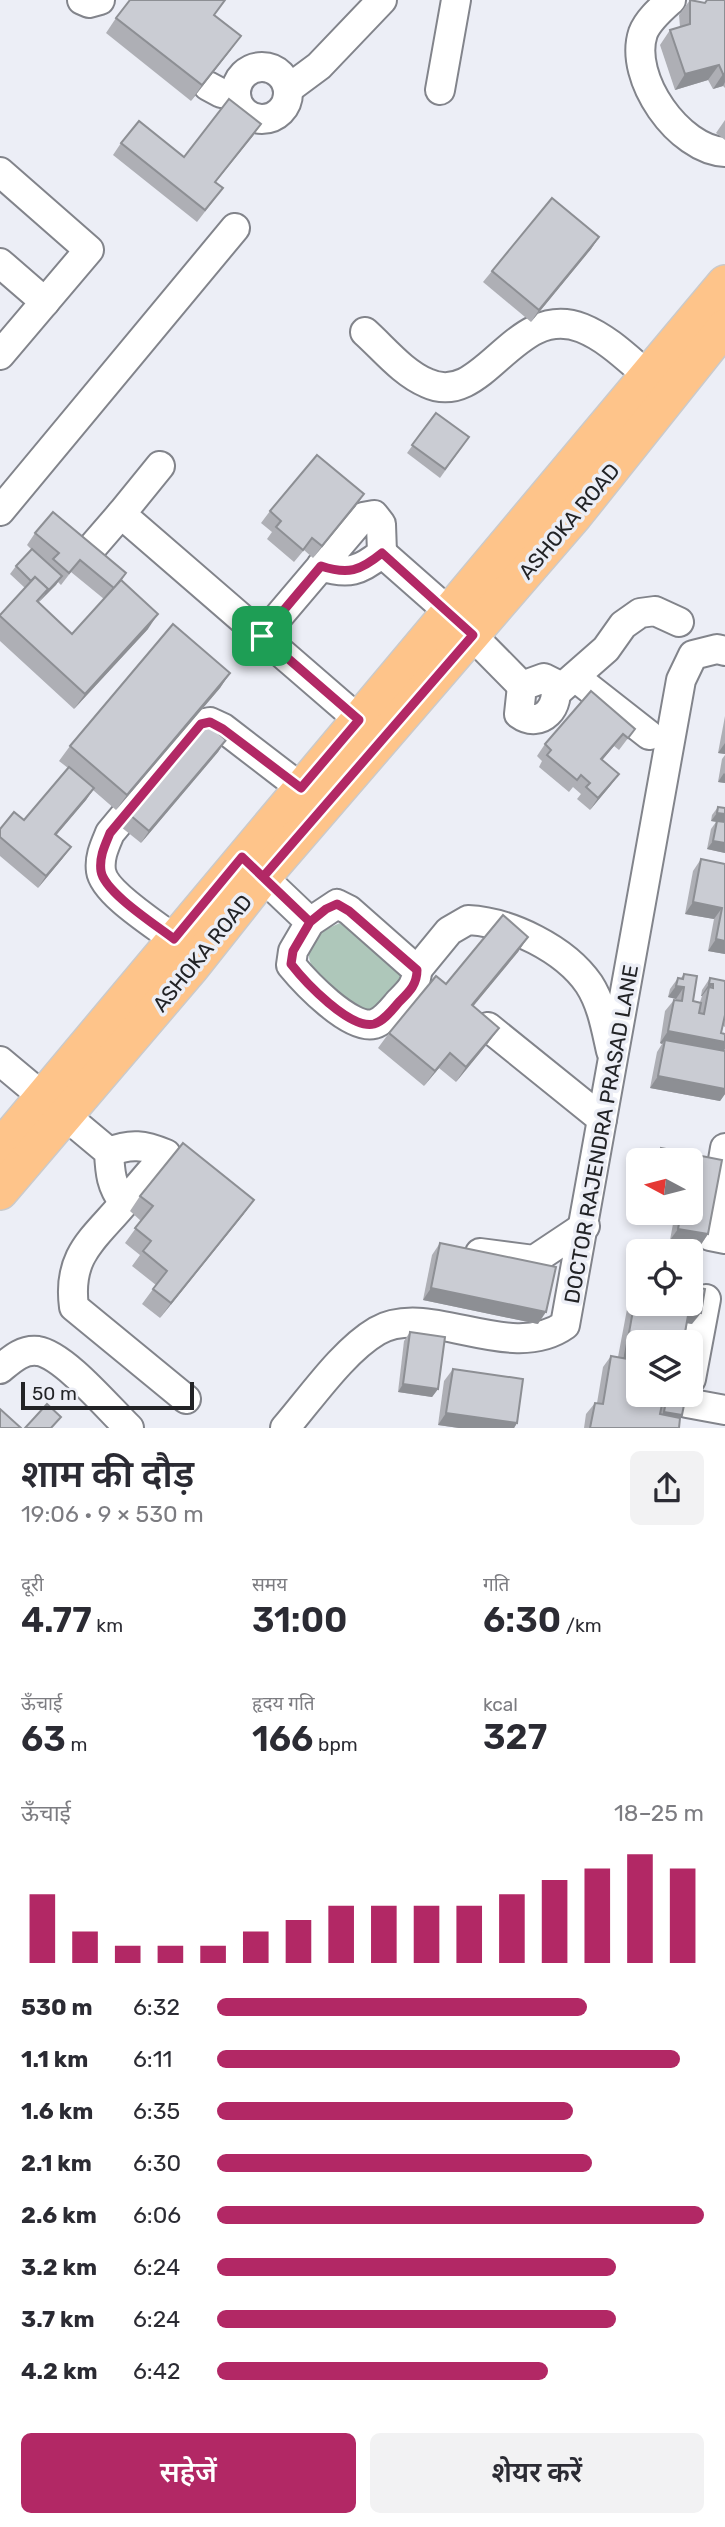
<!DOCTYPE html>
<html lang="hi">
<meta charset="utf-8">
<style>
:root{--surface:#fff;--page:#f2f2f3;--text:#2b2b33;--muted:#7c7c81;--accent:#b22865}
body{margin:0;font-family:Rubik,"Noto Sans Devanagari",sans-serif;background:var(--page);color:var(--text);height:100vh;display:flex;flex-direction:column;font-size:26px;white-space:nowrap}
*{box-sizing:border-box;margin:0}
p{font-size:23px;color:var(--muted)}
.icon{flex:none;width:38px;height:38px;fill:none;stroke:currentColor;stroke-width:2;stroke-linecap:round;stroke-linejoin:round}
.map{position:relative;height:1428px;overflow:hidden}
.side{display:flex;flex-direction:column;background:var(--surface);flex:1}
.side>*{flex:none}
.needle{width:46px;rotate:277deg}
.buttons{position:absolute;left:626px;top:1148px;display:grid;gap:14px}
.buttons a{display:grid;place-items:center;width:77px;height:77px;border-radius:10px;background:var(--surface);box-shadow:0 4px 10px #0003;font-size:35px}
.scale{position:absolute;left:21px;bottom:18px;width:173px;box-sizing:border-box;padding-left:7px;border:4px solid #222326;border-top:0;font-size:19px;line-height:24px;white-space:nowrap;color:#222326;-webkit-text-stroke:5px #eceef6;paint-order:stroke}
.pin{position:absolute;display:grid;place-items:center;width:60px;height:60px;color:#fff;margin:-30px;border-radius:14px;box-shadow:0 4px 10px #0006}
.round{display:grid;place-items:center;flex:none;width:74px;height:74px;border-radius:10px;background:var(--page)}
.overview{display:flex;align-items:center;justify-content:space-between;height:119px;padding:0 21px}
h1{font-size:38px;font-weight:600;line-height:52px}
.stats{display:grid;grid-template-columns:repeat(3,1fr);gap:10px;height:119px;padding:7px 21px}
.stats div{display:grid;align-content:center}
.stats b{font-size:35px;font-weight:600}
.stats small{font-size:19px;font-weight:400}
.stats p{font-size:19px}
.chart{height:196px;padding:14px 21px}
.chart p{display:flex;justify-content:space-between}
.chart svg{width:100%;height:126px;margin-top:7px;stroke:var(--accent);stroke-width:6}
.action{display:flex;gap:14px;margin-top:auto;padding:14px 21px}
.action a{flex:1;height:80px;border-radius:10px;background:var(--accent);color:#fff;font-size:28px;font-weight:600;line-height:80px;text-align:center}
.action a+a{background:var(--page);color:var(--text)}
ul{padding:0 21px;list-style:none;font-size:23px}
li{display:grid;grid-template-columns:112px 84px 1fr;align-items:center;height:52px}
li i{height:18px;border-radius:9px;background:var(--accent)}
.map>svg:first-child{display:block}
</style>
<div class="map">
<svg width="725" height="1428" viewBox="0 0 725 1428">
<rect width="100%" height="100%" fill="#eceef6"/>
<path fill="#aec7ba" d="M340,923C368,934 396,953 406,981L393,1008L356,1014C326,987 276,948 340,923Z"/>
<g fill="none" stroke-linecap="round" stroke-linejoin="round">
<defs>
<g id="minor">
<polyline points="82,0 89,3 100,0"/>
<path d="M671,0C661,9 648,20 643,33C628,78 679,150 725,152"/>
<circle cx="262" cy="93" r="26"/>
<polyline points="208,86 221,93 235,94"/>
<polyline points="288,89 319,66 382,0"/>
<polyline points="440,90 456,0"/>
<polyline points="0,172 89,250 0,355"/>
<polyline points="0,263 45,302"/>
<path d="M365,332C384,349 403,373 427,383C484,410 514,301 582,328C607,338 627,358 647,375"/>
<polyline points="160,466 121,514 359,720"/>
<polyline points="0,511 235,228"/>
<polyline points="89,551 121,514"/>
<polyline points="382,553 449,612 522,686"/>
<path d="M262,636L363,517L374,515L381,524L382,553C360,571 348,575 321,566"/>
<polyline points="575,677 649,735"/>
<path d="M544,678L554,683C562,706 541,730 519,714L522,686Z"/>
<polyline points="557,692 606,649 623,625 640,613 655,611 679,622"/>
<path d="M249,864L310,922L293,951L291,965C305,982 350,1030 374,1024C384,1021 392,1010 399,1002C409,992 417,985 417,970L349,910L337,904L310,922"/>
<path d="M174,939C156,925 104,893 101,871C99,857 105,845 110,833L201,724L210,722L223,728L301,788"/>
<path d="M417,970L449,931L468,920C510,922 565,949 589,984C602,1004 606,1029 611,1051"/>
<polyline points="488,1027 602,1119"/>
<path d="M0,1061L109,1152C110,1173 111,1186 124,1203L166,1154C144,1145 131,1143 109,1152"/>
<polyline points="725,1148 710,1236 725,1239"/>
<path d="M124,1203C94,1239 67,1255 74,1307L186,1399"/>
<polyline points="480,1253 534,1260 585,1226"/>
<path d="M0,1369C11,1360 22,1349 38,1351C64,1355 109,1409 129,1428"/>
<polyline points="691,1379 706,1299"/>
<polyline points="688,1395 687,1403 725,1410"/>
<path d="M285,1428C311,1398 343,1351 377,1331C429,1301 510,1364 565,1325L681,680L693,655L717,649L725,651"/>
</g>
<g id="major">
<polyline points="0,1148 725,283"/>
<polyline points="0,1192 191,968 263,877 575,515 725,327"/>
</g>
</defs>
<use href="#minor" stroke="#82848b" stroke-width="32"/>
<use href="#major" stroke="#cacacb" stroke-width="38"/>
<use href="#minor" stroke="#fff" stroke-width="28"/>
<use href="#major" stroke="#fec48a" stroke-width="35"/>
</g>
<g fill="#aeafb5" fill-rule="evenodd">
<polygon points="690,0 705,3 725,0 725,88 723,86 713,89 708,80 675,90 660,45 670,30 680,27 679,15"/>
<polygon points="215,15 241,36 191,101 106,33 116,18"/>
<polygon points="725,120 725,140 716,133"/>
<polygon points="261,124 215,183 214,200 197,222 113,155 121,143 184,157"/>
<polygon points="599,237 591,249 531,322 483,282 492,271"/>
<polygon points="436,413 469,437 440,478 407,453"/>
<polygon points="356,506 313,558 304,550 294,562 267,539 272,532 261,523 270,511"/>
<path d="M35,533L126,573L122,580L148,629L74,709L0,641V615L25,588L10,574L16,566L32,550L27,545ZM71,572L104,599L72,634L38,603L58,582L61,585Z"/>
<polygon points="230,673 220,688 116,810 93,790 86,800 56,835 71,847 62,859 38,888 0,856 0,829 24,820 68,768 59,761 70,746"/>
<polygon points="725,716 725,754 718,753"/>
<polygon points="635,729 619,750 614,746 602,760 619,774 610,786 590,810 577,799 581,794 573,787 569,792 539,767 542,761 537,756 545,744"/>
<polygon points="226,740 218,752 141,843 121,827 130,815"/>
<polygon points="725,755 725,783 718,782 722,759"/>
<polygon points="718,807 725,808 725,853 707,849 711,829 716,822 711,821 712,815"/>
<polygon points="701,859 725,864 725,954 708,951 714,919 685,914 693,871"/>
<polygon points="528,937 518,952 473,1006 499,1028 488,1043 456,1082 439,1068 424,1086 378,1048 389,1033 446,984"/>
<polygon points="684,974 693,1001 700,1002 702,996 701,996 702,990 710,978 725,981 725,1027 723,1026 721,1033 725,1034 725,1049 724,1051 725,1051 725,1094 720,1101 650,1088 657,1052 662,1044 660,1043 665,1011 674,1000 676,1000 676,999 668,997 670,989 678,978 681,978"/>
<polygon points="661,1148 722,1160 708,1234 700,1246 670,1240 675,1213 691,1213 691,1160 653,1160"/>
<polygon points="140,1196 254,1200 243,1215 160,1318 142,1304 156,1285 132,1266 140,1255 125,1243 141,1221 130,1211"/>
<polygon points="440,1243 538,1324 423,1300 432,1255"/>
<polygon points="639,1277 692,1324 687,1323 639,1395 686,1395 680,1418 679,1428 584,1428 586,1414 595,1403 597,1403 603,1367 611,1356 618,1357 631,1288"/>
<polygon points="410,1332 438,1389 432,1397 398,1392 404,1341"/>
<polygon points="453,1369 517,1423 514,1428 459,1428 438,1425 444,1381"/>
</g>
<g fill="#8d8f94">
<polygon points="241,36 230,51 191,101 202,85"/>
<polygon points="719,65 708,80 675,90 685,74"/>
<polygon points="723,74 725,74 725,82 723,86 713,89"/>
<polygon points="261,124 253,136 206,194 215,182"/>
<polygon points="599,237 591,249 531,322 539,310"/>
<polygon points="364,494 356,506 313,558 322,546"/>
<polygon points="62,576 56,585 39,602 45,594"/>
<polygon points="158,614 148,629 74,709 85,694"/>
<polygon points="230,673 220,688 116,810 127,795"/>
<polygon points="623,734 614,746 593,771 601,759"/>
<polygon points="226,740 218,752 141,843 149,831"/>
<polygon points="725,743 725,754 718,753"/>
<polygon points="724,773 725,774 725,783 718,782"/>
<polygon points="619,774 610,786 590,810 598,798"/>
<polygon points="94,788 86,800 47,846 55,834"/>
<polygon points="717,813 725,814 725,823 711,821"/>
<polygon points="713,841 725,843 725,853 707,849"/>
<polygon points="71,847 62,859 38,888 46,876"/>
<polygon points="693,902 722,908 714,919 685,914"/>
<polygon points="528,937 518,952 461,1021 472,1005"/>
<polygon points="716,939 725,941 725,954 708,951"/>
<polygon points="709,984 713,984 707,993 709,987 702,996 701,996"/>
<polygon points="676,986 684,987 676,999 668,997"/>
<polygon points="499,1028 488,1043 456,1082 466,1067"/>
<polygon points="668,1031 725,1042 725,1049 721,1054 665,1040 662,1044 660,1043"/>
<polygon points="450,1053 439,1068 424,1086 435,1071"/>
<polygon points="658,1076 725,1089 725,1094 720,1101 650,1088"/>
<polygon points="254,1200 243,1215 160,1318 171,1303"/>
<polygon points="678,1229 708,1234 700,1246 670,1240"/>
<polygon points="431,1288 546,1312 538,1324 423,1300"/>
<polygon points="689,1310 701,1313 692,1324 681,1322"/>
<polygon points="625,1355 639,1358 639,1371 616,1367"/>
<polygon points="403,1384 438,1389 432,1397 398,1392"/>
<polygon points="664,1412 682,1415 674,1427 655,1424"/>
<polygon points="446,1413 517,1423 514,1428 459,1428 438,1425"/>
</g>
<g fill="#caccd3" stroke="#8d8f94" stroke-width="2">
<polygon points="130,0 225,0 214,15 241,36 202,85 116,18"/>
<polygon points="690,0 705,3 707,0 725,0 725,74 723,74 719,65 685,74 670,30 690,24"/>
<polygon points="229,99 261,124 215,182 223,188 205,210 121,143 139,121 184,157"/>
<polygon points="552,198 599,237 539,310 492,271"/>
<polygon points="436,413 469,437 445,469 412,445"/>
<polygon points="317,455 364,494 322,546 312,538 303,550 276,527 281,521 270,511"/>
<polygon points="53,512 126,573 114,588 80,560 69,573 53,559 59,553 35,533"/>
<polygon points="32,549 62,576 45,594 48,589 35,577 31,581 16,566"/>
<polygon points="35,577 48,589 37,601 72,634 121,580 158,614 85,694 0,616 0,615"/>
<polygon points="173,624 230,673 127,795 70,746"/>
<polygon points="591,691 635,729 628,738 623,734 601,759 619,774 598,798 586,787 590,783 581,775 577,780 547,755 551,750 545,744"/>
<polygon points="207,723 226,740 149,831 130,815"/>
<polygon points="69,767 94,788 55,834 71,847 46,876 0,837 0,829 14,812 24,820"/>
<polygon points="718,807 725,808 725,814 717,813"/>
<polygon points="717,821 725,822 725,843 713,841"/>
<polygon points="701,859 725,864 725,941 716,939 722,908 693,902"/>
<polygon points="503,915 528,937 472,1005 499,1028 466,1067 450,1053 435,1071 389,1033 436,976 446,984"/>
<polygon points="684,974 697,976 693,1001 701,1003 699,1013 704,1014 709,987 713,988 713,984 709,984 710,978 725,981 725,1015 721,1033 725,1034 725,1042 668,1031 674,1000 682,1001 684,987 676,986 678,978 683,979"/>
<polygon points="665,1040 725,1051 725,1089 658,1076"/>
<polygon points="183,1143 254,1200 171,1303 153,1289 167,1271 143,1251 151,1241 135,1228 153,1206 140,1196"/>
<polygon points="661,1148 722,1160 708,1234 678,1229 681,1213 691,1213 691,1160 659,1160"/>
<polygon points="440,1243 556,1267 546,1312 431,1288"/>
<polygon points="639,1277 639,1304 691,1304 691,1286 705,1289 701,1313 689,1310 684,1338 691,1339 691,1342 639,1342 639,1358 625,1355"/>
<polygon points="410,1332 445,1337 438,1389 403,1384"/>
<polygon points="691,1346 694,1347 691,1364"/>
<polygon points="611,1356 639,1361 639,1395 664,1395 660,1414 680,1418 679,1428 590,1428 595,1403 603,1404"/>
<polygon points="453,1369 523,1379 517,1423 446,1413"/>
<polygon points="667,1395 686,1395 682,1415 664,1412"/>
<polygon points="47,1404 61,1417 51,1428 25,1428"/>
<polygon points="0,1409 21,1428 0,1428"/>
</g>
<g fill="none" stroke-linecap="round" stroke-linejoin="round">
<defs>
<path id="route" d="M262,636L359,720L301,788L223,729L210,722L201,724L110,833C105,845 99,857 101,871C104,892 156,925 174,939L242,857L310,922L326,909L337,904L349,911L417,970C417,985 409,992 399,1002C392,1010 384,1021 374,1024C350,1030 305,982 291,964L293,951L310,922L263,877L473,635L382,553C360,571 348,575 321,566L262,636"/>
</defs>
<use href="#route" stroke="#fff" stroke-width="14"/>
<use href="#route" stroke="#b22865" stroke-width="9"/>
</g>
<g text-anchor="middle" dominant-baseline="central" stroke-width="7" stroke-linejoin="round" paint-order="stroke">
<g font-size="21" fill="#222326" stroke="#eceef6">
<text transform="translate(569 521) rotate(-50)">ASHOKA ROAD</text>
<text transform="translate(202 953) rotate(-51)">ASHOKA ROAD</text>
<text transform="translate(601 1134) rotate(-80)">DOCTOR RAJENDRA PRASAD LANE</text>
</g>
</g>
</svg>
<div class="buttons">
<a><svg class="needle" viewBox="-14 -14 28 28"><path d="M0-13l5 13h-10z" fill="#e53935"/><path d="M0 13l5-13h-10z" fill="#7c7c81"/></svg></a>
<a><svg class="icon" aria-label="locate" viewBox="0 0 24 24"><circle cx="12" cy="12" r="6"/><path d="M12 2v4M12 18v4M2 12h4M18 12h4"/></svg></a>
<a><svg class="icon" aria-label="layers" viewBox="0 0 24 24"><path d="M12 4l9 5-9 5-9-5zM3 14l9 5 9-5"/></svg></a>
</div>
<div class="scale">50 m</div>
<div class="pin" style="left:262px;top:636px;background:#1e9e55"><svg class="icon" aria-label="arrive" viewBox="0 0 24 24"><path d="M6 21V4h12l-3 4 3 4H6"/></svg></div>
</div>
<section class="side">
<div class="overview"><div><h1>शाम की दौड़</h1><p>19:06 · 9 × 530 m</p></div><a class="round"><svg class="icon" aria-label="share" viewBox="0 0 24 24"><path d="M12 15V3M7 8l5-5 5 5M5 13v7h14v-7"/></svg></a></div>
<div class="stats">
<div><p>दूरी</p><b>4.77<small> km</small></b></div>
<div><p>समय</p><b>31:00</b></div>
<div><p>गति</p><b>6:30<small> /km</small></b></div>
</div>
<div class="stats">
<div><p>ऊँचाई</p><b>63<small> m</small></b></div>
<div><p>हृदय गति</p><b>166<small> bpm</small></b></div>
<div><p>kcal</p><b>327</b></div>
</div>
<div class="chart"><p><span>ऊँचाई</span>18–25 m</p>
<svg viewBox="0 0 160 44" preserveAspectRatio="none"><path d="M5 44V20M15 44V33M25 44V38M35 44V38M45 44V38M55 44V33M65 44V29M75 44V24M85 44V24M95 44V24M105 44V24M115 44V20M125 44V15M135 44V11M145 44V6M155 44V11"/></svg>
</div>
<ul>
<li><b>530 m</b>6:32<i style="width:76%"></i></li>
<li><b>1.1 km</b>6:11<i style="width:95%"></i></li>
<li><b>1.6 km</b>6:35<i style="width:73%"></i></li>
<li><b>2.1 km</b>6:30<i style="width:77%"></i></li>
<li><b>2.6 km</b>6:06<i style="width:100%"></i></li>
<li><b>3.2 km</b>6:24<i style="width:82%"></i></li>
<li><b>3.7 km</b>6:24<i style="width:82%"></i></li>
<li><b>4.2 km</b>6:42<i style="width:68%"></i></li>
</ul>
<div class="action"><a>सहेजें</a><a>शेयर करें</a></div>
</section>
